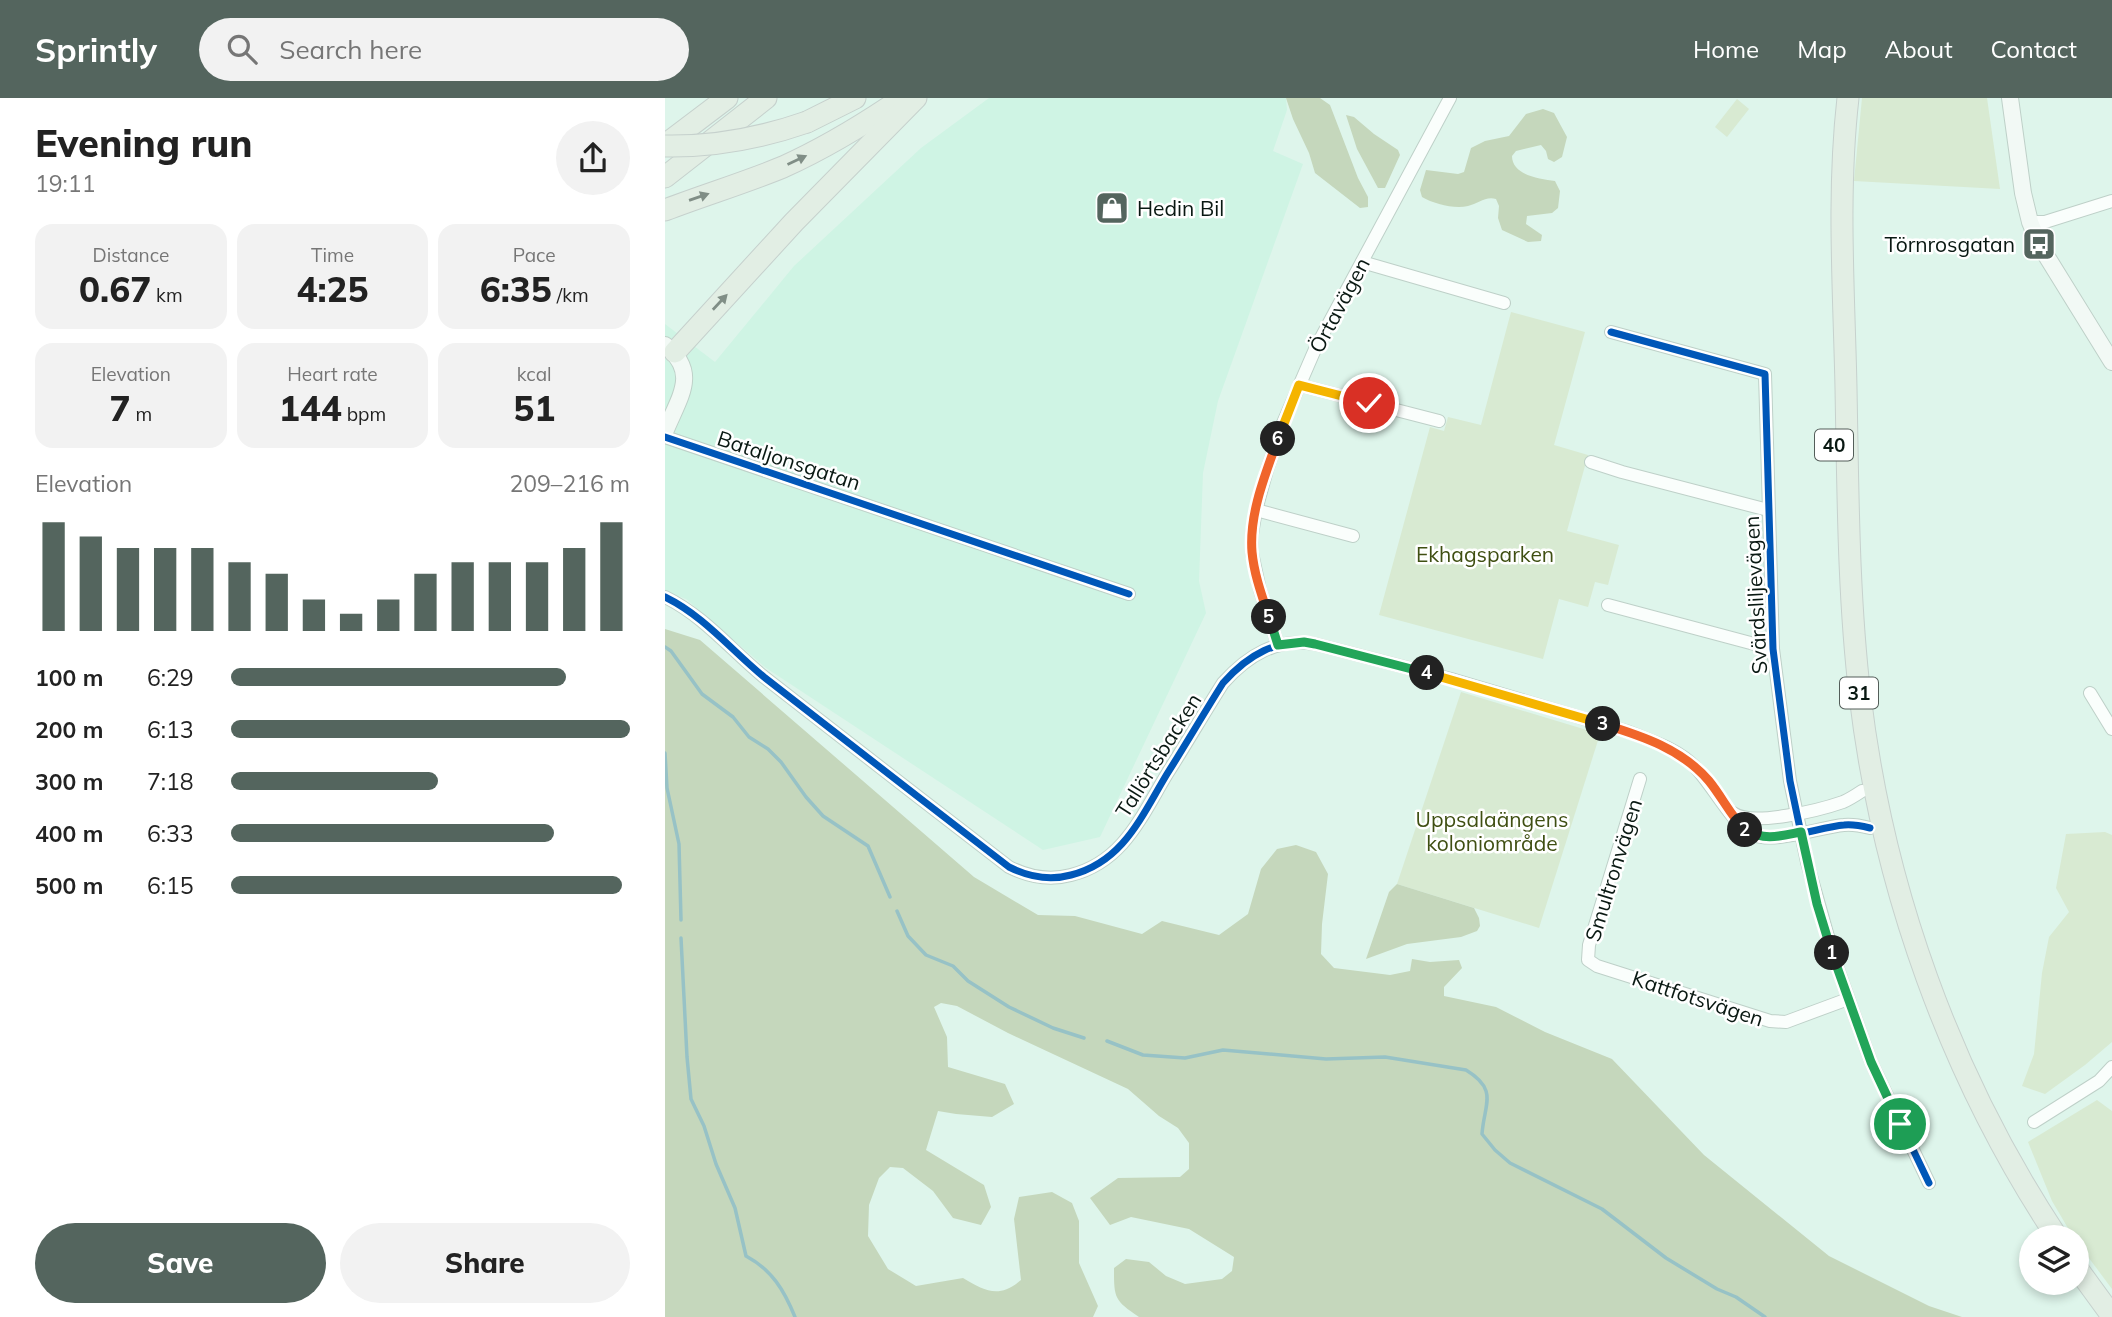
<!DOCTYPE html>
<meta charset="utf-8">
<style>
:root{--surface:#fff;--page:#f2f2f2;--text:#222;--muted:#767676;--accent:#54655e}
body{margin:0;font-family:Mulish,sans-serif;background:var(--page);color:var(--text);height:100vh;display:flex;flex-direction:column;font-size:26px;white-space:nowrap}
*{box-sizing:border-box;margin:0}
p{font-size:23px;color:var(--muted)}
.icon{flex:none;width:38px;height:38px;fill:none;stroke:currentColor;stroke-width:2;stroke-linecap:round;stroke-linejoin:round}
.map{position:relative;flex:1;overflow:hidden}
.details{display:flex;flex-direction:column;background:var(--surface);width:665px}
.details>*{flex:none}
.fabs{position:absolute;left:1354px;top:1127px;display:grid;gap:14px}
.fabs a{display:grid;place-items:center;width:70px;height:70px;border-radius:50%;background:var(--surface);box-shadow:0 4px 10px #0003;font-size:35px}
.pin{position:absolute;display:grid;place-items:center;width:60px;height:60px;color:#fff;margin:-30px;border:4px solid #fff;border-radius:50%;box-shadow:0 2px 7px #0007}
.km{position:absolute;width:35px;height:35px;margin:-18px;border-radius:50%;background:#222;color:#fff;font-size:19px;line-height:35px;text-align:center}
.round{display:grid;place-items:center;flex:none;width:74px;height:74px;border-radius:37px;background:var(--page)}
.summary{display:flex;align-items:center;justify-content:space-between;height:119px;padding:0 35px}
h1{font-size:38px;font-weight:800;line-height:52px}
.stats{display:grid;grid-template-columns:repeat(3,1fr);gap:10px;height:119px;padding:7px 35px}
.stats div{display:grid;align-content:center;border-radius:18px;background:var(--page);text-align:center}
.stats b{font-size:35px;font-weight:800}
.stats small{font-size:19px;font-weight:400}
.stats p{font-size:19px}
.chart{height:196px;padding:14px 35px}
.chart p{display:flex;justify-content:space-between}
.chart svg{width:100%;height:126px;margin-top:7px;stroke:var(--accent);stroke-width:6}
.action{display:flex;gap:14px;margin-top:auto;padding:14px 35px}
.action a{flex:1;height:80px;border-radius:42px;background:var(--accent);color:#fff;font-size:28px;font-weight:800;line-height:80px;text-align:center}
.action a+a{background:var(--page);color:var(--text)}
ul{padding:0 35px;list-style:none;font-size:23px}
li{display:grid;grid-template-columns:112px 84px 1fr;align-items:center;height:52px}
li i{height:18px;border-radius:9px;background:var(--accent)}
header{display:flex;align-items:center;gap:42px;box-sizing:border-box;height:98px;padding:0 35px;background:var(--accent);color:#fff}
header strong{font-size:33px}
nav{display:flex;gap:38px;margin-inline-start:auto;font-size:24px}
.search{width:490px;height:63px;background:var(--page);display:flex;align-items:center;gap:18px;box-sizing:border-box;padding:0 24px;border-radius:38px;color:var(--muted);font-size:26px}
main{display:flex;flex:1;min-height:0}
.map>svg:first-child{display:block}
</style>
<header>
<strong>Sprintly</strong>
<div class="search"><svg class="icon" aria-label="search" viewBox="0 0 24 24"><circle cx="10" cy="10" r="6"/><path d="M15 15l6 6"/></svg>Search here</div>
<nav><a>Home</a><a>Map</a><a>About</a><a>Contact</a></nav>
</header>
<main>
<section class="details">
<div class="summary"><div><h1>Evening run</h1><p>19:11</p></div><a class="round"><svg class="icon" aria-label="share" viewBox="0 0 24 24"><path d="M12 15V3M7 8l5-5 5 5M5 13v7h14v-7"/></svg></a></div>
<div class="stats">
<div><p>Distance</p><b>0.67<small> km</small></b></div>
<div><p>Time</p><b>4:25</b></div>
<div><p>Pace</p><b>6:35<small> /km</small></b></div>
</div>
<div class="stats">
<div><p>Elevation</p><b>7<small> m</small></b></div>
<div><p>Heart rate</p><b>144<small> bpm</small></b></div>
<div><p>kcal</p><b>51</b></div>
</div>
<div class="chart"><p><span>Elevation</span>209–216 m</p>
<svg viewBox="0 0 160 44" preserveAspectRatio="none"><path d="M5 44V6M15 44V11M25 44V15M35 44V15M45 44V15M55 44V20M65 44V24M75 44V33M85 44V38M95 44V33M105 44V24M115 44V20M125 44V20M135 44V20M145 44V15M155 44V6"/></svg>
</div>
<ul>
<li><b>100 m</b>6:29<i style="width:84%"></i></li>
<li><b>200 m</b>6:13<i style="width:100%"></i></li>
<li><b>300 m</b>7:18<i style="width:52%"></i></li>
<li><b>400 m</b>6:33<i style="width:81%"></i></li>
<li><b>500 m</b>6:15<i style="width:98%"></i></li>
</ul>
<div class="action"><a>Save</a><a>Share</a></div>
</section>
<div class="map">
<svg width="1447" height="1219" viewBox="0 0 1447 1219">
<rect width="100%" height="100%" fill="#def5eb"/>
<polygon fill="#cff4e4" points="324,0 621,0 622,12 608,53 638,66 553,303 538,375 534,483 541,515 435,739 378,752 101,570 21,501 0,493 0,226 50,264 129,168 256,50"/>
<g fill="#d8ead2">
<polygon points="1197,0 1322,0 1335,91 1189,83"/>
<polygon points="1072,1 1084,11 1062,39 1050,29"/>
<polygon points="846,214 920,234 889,347 923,357 902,433 954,447 943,487 930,484 923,509 894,501 878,561 714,517 765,329 779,333 783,319 816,327"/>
<polygon points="796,594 935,636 874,830 732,786"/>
<polygon points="1440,734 1447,737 1447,944 1420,967 1380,996 1357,988 1369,956 1377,875 1384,839 1404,814 1391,790 1401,736"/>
<polygon points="1432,1002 1447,1013 1447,1191 1412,1144 1412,1139 1407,1137 1387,1103 1363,1044"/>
</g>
<g fill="#c5d7bc">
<polygon points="621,0 655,0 665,7 693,80 703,99 703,109 695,110 650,75 644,55 628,21"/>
<path d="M878,11L889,15L902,39L897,59L889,64L883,61L881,53L876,47L851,53L847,58C847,77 874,81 890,83L895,93L893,110L887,115L862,118L861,126L877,137L876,143L863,144L837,132L833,120L834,108L831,101C820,98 813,106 803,108C789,111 769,106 757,99L755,92L761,72L793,76L799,74L806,50L820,43L844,38L861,16Z"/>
<polygon points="681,17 689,19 709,36 733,52 735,57 720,90 713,90 692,51"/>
<path d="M0,531L35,542L309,779L373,817L410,818L477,836L497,823L554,837L583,816L596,771L612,751L631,747L651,754L663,776L657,826L656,856L669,870L725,877L745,873L747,861L765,864L794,862L797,870L779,889V898L831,909L880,934L947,961L1039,1057L1164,1158L1264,1208L1297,1219H474C449,1202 449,1200 449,1170L461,1161L484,1164L501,1178L520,1186L557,1181L567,1173L569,1159L524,1131L466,1119L445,1127L425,1100L453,1080L515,1079L524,1071V1045L513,1030L494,1018L463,991L343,935L292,908L276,905L269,909L282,939L283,969L340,986L349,1006L327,1019L291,1016L273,1013L261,1052L319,1087L326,1109L316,1127L288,1120L268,1093L238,1070L225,1069L214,1080L204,1107L203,1138L223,1171L251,1188L298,1180C320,1193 334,1201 356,1182L349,1121L354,1099L387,1094L407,1105L414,1123V1165L433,1208L428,1219H0Z"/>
<polygon points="732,786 809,810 814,820 815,828 812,833 796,839 742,846 701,861 724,794"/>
</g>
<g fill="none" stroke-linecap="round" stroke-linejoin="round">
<g stroke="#97c2c6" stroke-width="3.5">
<polyline points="0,549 6,553 37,596 68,619 84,639 103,651 116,664 141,699 158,718 203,748 225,799"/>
<polyline points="0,655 2,690 14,746 16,822"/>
<polyline points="232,813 243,838 261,857 288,868 303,883 344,909 388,930 419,940"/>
<path d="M16,840L22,959L26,1001L39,1028L51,1066L70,1110L81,1158C107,1172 119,1192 130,1219"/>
<path d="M442,943L478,957L520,960L558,952L661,961L720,959L801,972C834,992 819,1006 817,1036L830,1052L845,1065L937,1111L1001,1160L1052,1191L1071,1199L1100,1219"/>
</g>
<defs>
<g id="street">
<polyline points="1365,124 1380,124 1447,103"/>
<polyline points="697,164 839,205"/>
<polyline points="946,234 1100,276 1108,551 1125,683 1142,764 1169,860 1206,964 1264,1085"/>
<polyline points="634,287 774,323"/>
<polyline points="0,339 464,496"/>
<polyline points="926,364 957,374 1103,412"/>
<polyline points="591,412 688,438"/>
<path d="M0,499C39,518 66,552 99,579C181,643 262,706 344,769C364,779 384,783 406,777C458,764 476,719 502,676C521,646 539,615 558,585C583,557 611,540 650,546L786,581L964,634C987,643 1013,651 1030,669C1047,686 1069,729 1089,737C1110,746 1155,729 1179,727C1188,726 1197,728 1205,730"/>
<polyline points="943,507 1108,551"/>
<polyline points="613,547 595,492 587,455 587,436 591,412 602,372 618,325 651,249 785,0"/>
<polyline points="1425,595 1447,631"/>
<polyline points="975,681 924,847 923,862 932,868 1105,923 1121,924 1183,901"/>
<path d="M1068,715C1087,729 1155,712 1178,704C1185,701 1191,697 1197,693"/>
<polyline points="1369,1024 1434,983 1447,969"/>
</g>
<g id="secondary">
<polyline points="1345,0 1358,95 1365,124 1374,146 1447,264"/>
<path d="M0,247C35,275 14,299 0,334"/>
</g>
<g id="highway">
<path d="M1183,0C1172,96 1179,194 1181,290C1183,393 1183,496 1195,598C1218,790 1285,978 1392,1139"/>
<polyline points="142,24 190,0"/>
<polyline points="0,47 62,0"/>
<polyline points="0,79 101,0"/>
<path d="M0,112C39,97 79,85 118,69C160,50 198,27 236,1"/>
<polyline points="10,254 129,124 251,0"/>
<polyline points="1412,1170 1447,1218"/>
</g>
</defs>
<use href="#street" stroke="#bed0c8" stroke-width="14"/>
<use href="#secondary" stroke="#bed0c8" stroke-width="18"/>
<use href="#highway" stroke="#c6d1cd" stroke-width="23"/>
<use href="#street" stroke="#fafefc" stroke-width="12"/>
<use href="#secondary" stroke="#f2f9f5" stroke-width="16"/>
<use href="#highway" stroke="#e2eee4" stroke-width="21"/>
<defs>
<path id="highway-bridge" d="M0,48C50,49 96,40 142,24"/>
</defs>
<use href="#highway-bridge" stroke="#c6d1cd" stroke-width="23" stroke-linecap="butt"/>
<use href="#highway-bridge" stroke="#e2eee4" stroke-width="21"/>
<defs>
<g id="cycleway">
<polyline points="946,234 1100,276 1108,551 1125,683 1142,764 1169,860 1206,964 1264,1085"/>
<polyline points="0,339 464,496"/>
<path d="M0,499C39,518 66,552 99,579C181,643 262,706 344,769C364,779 384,783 406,777C458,764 476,719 502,676C521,646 539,615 558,585C583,557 611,540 650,546L786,581L964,634C987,643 1013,651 1030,669C1047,686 1069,729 1089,737C1110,746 1155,729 1179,727C1188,726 1197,728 1205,730"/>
</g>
</defs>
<use href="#cycleway" stroke="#fff" stroke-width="11"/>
<use href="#cycleway" stroke="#0057b8" stroke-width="7"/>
</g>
<defs><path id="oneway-solid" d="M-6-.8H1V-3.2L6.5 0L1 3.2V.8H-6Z" transform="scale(1.75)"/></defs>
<g fill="#808e86">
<use href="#oneway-solid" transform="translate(132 62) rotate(-25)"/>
<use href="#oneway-solid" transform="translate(34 99) rotate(-19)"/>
<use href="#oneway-solid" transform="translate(55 204) rotate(-47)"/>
</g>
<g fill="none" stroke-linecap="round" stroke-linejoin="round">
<defs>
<polyline id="split-1" points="1167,855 1206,964 1235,1026"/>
<path id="split-2" d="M1080,732C1100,743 1115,738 1136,734L1152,806L1167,855"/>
<path id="split-3" d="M938,626C977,638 1017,651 1044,683C1057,699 1066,718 1080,732"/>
<polyline id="split-4" points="762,575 938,626"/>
<polyline id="split-5" points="604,519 613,547 639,544 650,546 762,575"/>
<path id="split-6" d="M604,519C597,498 589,476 587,454C584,416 600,377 613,341"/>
<polyline id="split-7" points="613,341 634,287 704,305"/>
</defs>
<use href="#split-1" stroke="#fff" stroke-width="14"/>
<use href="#split-2" stroke="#fff" stroke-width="14"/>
<use href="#split-3" stroke="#fff" stroke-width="14"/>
<use href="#split-4" stroke="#fff" stroke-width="14"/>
<use href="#split-5" stroke="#fff" stroke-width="14"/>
<use href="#split-6" stroke="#fff" stroke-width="14"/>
<use href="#split-7" stroke="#fff" stroke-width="14"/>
<use href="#split-1" stroke="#22a559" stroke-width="9"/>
<use href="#split-2" stroke="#22a559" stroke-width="9"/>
<use href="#split-3" stroke="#f0652b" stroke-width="9"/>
<use href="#split-4" stroke="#f5b400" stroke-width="9"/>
<use href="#split-5" stroke="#22a559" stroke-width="9"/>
<use href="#split-6" stroke="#f0652b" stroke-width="9"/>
<use href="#split-7" stroke="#f5b400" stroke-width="9"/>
</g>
<defs>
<symbol id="shop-square" viewBox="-11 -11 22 22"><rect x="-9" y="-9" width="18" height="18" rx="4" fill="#54655e" stroke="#fff"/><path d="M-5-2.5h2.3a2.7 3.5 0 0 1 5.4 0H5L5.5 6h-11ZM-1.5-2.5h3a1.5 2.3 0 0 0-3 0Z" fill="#fff"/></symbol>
<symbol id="bus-square" viewBox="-11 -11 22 22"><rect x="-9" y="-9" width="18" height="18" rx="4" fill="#54655e" stroke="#fff"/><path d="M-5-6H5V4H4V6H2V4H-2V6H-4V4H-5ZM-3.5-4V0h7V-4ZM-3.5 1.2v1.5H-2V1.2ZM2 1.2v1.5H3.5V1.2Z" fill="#fff"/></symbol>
</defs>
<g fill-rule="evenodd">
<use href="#shop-square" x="428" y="91" width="38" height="38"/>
<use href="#bus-square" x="1355" y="127" width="38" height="38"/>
</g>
<g text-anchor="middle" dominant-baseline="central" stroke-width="5" stroke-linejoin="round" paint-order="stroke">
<g fill="#fff" stroke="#535d59" stroke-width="2">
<rect x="1150" y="331.5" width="38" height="31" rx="5"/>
<rect x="1175" y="579.5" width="38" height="31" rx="5"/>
</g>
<g font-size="19" font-weight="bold" fill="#091812">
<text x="1169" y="347">40</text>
<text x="1194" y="595">31</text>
</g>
<g font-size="21" fill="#091812" stroke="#fff" text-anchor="start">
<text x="472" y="110">Hedin Bil</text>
<text x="1350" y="146" text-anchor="end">Törnrosgatan</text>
</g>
<g font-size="21" fill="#091812" stroke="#fff">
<text transform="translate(674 207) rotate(-62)">Örtavägen</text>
<text transform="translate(124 362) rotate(18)">Bataljonsgatan</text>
<text transform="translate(1090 497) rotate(-93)">Svärdsliljevägen</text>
<text transform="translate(493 657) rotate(-58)">Tallörtsbacken</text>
<text transform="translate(948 772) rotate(-73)">Smultronvägen</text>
<text transform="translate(1033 900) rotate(18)">Kattfotsvägen</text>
</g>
<g font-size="21" fill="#3f4f12" stroke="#fff">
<text x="820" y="456">Ekhagsparken</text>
<text x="827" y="721">Uppsalaängens<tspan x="827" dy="24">koloniområde</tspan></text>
</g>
</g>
</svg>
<div class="fabs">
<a><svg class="icon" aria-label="layers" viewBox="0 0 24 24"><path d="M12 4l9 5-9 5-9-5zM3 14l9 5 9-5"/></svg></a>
</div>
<div class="pin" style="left:1235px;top:1026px;background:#1e9e55"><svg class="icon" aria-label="arrive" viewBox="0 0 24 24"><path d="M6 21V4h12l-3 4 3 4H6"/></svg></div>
<div class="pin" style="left:704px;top:305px;background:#d93025"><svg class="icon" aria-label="check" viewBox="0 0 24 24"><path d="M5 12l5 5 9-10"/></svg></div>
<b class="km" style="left:1167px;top:855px">1</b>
<b class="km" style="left:1080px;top:732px">2</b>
<b class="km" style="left:938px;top:626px">3</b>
<b class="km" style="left:762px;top:575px">4</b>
<b class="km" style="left:604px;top:519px">5</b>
<b class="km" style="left:613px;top:341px">6</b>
</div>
</main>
